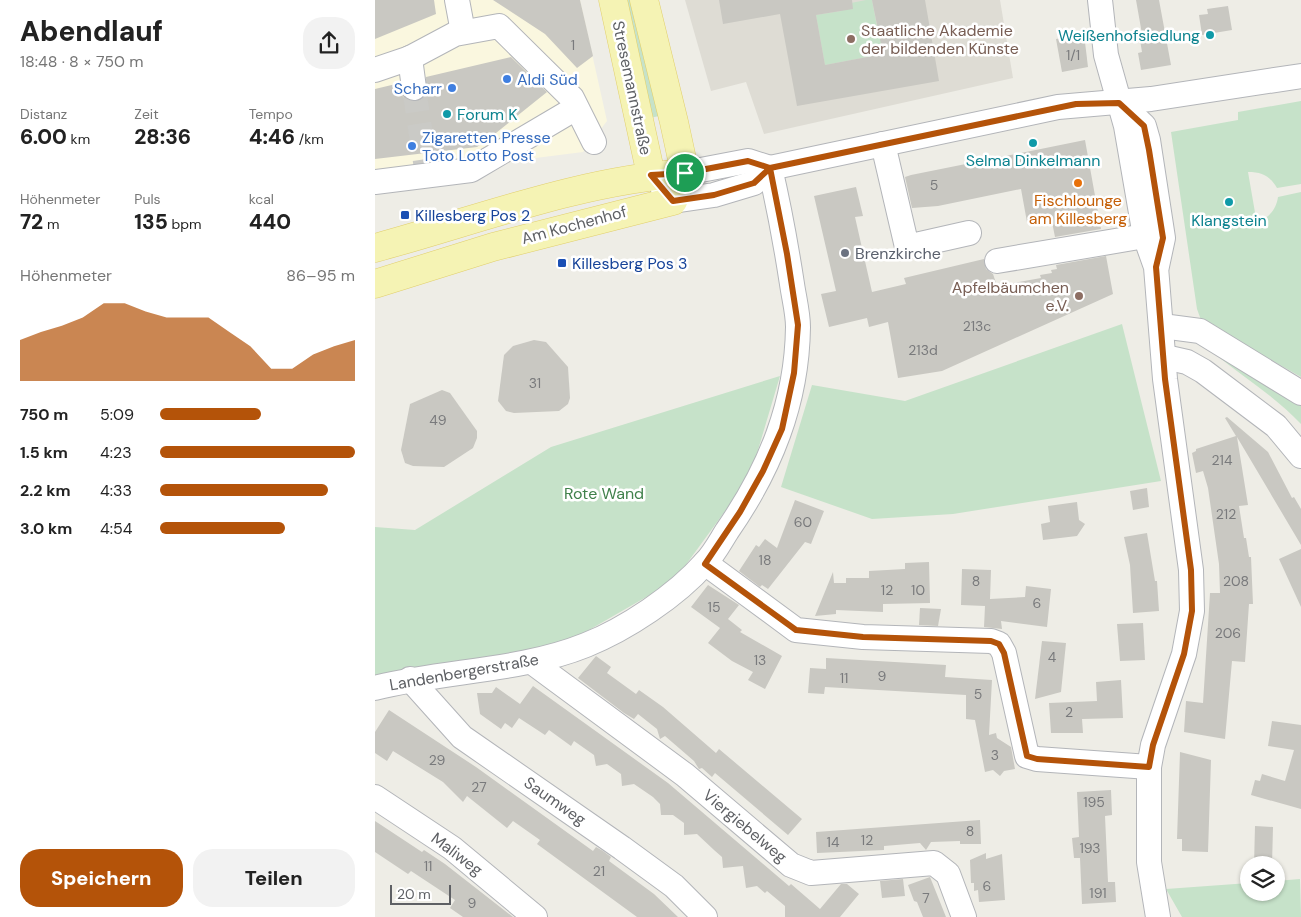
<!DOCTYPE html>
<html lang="de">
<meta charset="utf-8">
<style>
:root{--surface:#fff;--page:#f2f2f2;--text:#222;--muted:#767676;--accent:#b45309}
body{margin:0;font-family:"DM Sans",sans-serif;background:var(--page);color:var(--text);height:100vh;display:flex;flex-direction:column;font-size:19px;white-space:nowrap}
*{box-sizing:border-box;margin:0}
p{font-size:16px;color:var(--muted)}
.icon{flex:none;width:28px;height:28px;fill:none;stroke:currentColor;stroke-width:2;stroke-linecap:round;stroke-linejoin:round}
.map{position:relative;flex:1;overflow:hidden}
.details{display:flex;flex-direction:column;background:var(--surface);width:375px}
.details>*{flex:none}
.fabs{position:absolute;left:865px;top:856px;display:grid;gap:10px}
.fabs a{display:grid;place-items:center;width:45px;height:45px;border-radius:50%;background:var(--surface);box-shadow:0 1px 4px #0004;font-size:25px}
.scale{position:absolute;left:15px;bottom:12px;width:61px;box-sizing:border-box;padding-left:5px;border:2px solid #5e6064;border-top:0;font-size:14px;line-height:18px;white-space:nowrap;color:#5e6064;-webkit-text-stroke:4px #fff;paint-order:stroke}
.pin{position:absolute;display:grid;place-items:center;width:42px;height:42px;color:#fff;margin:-21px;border:2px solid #fff;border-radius:50%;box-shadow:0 1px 5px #0007}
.round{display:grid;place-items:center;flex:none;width:52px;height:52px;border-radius:20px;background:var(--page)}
.overview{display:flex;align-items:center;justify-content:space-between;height:85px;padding:0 20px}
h1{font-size:28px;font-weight:800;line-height:38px}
.stats{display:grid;grid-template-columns:repeat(3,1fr);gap:8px;height:85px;padding:5px 20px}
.stats div{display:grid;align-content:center}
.stats b{font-size:21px;font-weight:800}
.stats small{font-size:14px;font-weight:400}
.stats p{font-size:14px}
.chart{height:140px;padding:10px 20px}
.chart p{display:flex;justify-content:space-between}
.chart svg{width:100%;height:90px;margin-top:5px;fill:var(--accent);opacity:.7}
.primary-button{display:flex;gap:10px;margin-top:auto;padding:10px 20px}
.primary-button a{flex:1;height:58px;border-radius:20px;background:var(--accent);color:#fff;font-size:20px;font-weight:800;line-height:58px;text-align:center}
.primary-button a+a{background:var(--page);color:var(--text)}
ul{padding:0 20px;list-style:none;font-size:16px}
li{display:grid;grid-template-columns:80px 60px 1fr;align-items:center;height:38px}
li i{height:12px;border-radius:6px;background:var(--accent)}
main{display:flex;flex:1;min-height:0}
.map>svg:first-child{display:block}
</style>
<main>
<section class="details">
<div class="overview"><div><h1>Abendlauf</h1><p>18:48 · 8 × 750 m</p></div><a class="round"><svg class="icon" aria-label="share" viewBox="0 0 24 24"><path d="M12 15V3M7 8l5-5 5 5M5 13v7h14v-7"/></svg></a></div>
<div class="stats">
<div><p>Distanz</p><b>6.00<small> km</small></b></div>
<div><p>Zeit</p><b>28:36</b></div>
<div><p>Tempo</p><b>4:46<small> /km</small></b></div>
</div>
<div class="stats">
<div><p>Höhenmeter</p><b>72<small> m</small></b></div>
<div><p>Puls</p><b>135<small> bpm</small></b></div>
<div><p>kcal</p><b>440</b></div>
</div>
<div class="chart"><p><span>Höhenmeter</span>86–95 m</p>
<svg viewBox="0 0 160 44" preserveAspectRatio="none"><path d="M0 44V24L10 20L20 17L30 13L40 6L50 6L60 10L70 13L80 13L90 13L100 20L110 27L120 38L130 38L140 31L150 27L160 24V44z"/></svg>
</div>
<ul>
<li><b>750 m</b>5:09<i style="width:52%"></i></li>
<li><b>1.5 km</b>4:23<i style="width:100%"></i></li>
<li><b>2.2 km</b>4:33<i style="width:86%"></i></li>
<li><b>3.0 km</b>4:54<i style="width:64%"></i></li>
</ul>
<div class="primary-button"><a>Speichern</a><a>Teilen</a></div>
</section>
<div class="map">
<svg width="926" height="917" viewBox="0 0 926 917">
<rect width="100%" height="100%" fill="#eeede6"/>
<polygon fill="#faf7df" points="0,0 205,0 232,121 208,152 0,178"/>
<polygon fill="#dedcd4" points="310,0 625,0 638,78 389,134 371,82 336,91"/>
<g fill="#c6e2c9">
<polygon points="249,0 257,0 284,116 275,118"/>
<polygon points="491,0 497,0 503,32 524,51 450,65 441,15 466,11 466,5"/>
<path d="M926,101V184L902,188C895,176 887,172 873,172L882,224C893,217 901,211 903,197L926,192V377L826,320L822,309L796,132L863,120V112Z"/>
<polygon points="747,324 786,481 578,514 497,519 406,487 437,385 530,401"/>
<path d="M840,354L926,404V424C901,397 868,377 840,354Z"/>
<polygon points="405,376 375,477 299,581 188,645 0,680 0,527 40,530 176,447"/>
<polygon points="925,879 926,917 807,917 791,889 874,883 874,892 901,892 901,881"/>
</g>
<g fill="#c9c8c2">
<polygon points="0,0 59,0 61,14 0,39"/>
<polygon points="118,0 205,0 218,56 202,68 170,34"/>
<polygon points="344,0 477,0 478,9 441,15 450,65 508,54 497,0 550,0 564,81 422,106 405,14 348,24"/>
<polygon points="761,0 784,0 796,65 766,70 763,53 767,52 764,34 767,34"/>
<polygon points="853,6 857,30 827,35 824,15 833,14 832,9"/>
<polygon points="709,34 713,67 687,72 681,39"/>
<polygon points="136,57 172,92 116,137 102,147 0,159 0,89 25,83 28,97 34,101 41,102 51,94 51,77"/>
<polygon points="710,140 726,229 680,237 676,217 652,222 646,189 563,206 537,208 530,177 536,175"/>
<polygon points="481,187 488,216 480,217 497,292 531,284 529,278 609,259 611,269 618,274 622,286 666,278 665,275 677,273 676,270 682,269 681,265 731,256 738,294 567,371 523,378 513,322 494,327 492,318 454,327 446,294 461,291 439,196"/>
<polygon points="159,340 171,342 193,367 195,398 193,404 184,411 139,413 131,411 123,401 129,355 138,346"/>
<polygon points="67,390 75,393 102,431 102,438 98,448 69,467 38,466 30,463 26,450 35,404"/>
<polygon points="852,417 893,452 917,498 919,497 926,509 926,545 862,437 873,505 864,506 869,538 871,538 874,557 876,557 878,604 874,604 870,662 857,661 850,739 809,732 811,701 828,703 835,593 845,593 844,564 833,488 828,471 821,473 817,453 821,451 821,449 861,436 850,418"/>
<polygon points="772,488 774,507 758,510 755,491"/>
<polygon points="420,500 449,511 436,544 430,542 393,589 387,585 385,587 364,571 381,545 384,547 390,539 402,548"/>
<polygon points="702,502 704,520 710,524 702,536 668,540 666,524 675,522 673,506"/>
<polygon points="772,533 780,581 782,581 784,611 758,613 755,565 749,537"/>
<polygon points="926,549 926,607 904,559"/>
<polygon points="554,562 555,603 508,604 508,612 461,610 461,614 440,616 458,572 459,583 471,583 471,578 494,578 494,571 530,569 530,563"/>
<polygon points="587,569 616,570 615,599 650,597 651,586 676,589 672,627 626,621 627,629 609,627 610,606 586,605"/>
<polygon points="333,585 364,605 353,619 367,630 365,632 407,656 390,689 373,680 378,672 357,661 333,643 345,628 316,607"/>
<polygon points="545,608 566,609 563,626 544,625"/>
<polygon points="768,623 770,660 745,661 742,624"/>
<polygon points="667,641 691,643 686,692 660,699"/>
<polygon points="221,656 236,667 232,673 261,694 264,690 288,707 341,753 344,749 427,819 413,835 340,773 337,777 327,768 324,769 319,761 290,736 285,739 282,729 263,714 259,719 249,713 203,678"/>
<polygon points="451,658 571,665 570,677 617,680 614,735 621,733 622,738 636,747 640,769 629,771 625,776 618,770 610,772 600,720 591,719 591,695 450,687 449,694 433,693 435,668 451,669"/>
<polygon points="746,680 748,718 707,719 708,733 676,733 674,703 722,701 721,682"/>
<polygon points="158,686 293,783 414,886 416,884 445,909 466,884 472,884 484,894 465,917 410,917 410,906 392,891 390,893 382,886 371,888 368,866 348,868 347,857 339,850 322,834 309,835 309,823 298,815 286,815 285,804 278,797 259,784 247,786 246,774 232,764 221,766 219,755 199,741 196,746 174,730 170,735 144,718 137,728 130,723 126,729 105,714 102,693 117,693 121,687 145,704"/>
<polygon points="14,710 101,767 218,851 221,847 228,851 236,857 234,861 279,894 303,917 262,917 162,844 165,840 138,821 132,828 92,796 88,802 68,782 18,751 12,761 0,753 0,732"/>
<polygon points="897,721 926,725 926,809 876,795 880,780 885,781 887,774 910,781 919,750 893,746"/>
<polygon points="805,752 836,760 833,852 807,851 807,839 802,839"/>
<polygon points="736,790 737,815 730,816 733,882 740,882 741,902 707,904 705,858 699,858 697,838 704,837 702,792"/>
<polygon points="605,820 606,844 585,844 585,841 556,842 551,850 545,843 509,846 509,850 442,853 441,832"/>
<polygon points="0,821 47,852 49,850 70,864 138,917 88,917 75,908 80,900 36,871 33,874 0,852"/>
<polygon points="880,826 898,827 897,865 879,865"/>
<polygon points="611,853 611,859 627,854 630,900 604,902 603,890 599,891 599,883 596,883 595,860"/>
<polygon points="555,877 571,917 548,917 542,902 539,901 533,885"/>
<polygon points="528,879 530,896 507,898 505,881"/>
</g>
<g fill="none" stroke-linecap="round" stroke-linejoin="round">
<polyline stroke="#cacac6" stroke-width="24" stroke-dasharray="24 12" stroke-linecap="butt" points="39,88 52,175"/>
<defs>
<g id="minor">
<polyline points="82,0 88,32"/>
<polyline points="725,0 731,55 751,126 770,236 781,267 790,379 816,570 817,611 809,654 778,745 774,767 774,862 783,917"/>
<polyline points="35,58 39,88"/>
<polyline points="0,70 35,58 80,34 124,26 197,98 219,142"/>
<polyline points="746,104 769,126 773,140 788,238 782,266"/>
<polyline points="508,144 532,247 594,233"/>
<polyline points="310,173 373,161 395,168"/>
<polyline points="0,182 96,170 201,108"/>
<polyline points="288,190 298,201 339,195 379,183 395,168 683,107 776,99 926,76"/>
<polyline points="622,261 770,236"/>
<polyline points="787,326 825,331 926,393"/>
<polyline points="790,357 812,362 828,371 901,426 926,456"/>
<polyline points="330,563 421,630 488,637 616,641 624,644 629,653 652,756 662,759 774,767"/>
<polyline points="157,662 310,775 416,865 436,873 559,863 573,874 589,917"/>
<polyline points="35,679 87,737 247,848 299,886 330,917"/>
<path d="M0,688C69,670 144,672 211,645C251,629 301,596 330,563C339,554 345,542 352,531C395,469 422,403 423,327C423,313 419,298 417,284C411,245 404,207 395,168"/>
<polyline points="0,797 77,848 160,917"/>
</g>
<g id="major">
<polyline points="238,0 276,175"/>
<path d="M0,248C103,220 203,181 310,173"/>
<polyline points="0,284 118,247 298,201 310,173 299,122 269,0"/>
</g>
</defs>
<use href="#minor" stroke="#b3b5b9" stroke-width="26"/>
<use href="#major" stroke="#e1cf6c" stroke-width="29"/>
<use href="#minor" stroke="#fff" stroke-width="24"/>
<use href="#major" stroke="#f5f3b4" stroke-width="28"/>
</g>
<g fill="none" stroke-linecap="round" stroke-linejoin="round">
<defs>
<polyline id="route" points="310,173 373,161 395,168 412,254 423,325 419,373 407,429 388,471 365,512 330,564 421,630 488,637 616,641 624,644 629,653 652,756 662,759 774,767 778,745 809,654 817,611 816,570 790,379 781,267 788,238 774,150 769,126 744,103 701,104 395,168 379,183 339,195 298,201 276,175 310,173"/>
</defs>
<use href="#route" stroke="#fff" stroke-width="10"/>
<use href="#route" stroke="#b45309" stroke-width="6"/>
</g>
<g fill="#0f9aa8" stroke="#fff" stroke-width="2">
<circle cx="835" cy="35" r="5"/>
<circle cx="72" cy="114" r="5"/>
<circle cx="658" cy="143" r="5"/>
<circle cx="854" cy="202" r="5"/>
</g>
<g fill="#8d6e63" stroke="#fff" stroke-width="2">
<circle cx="476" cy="39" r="5"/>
<circle cx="704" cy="296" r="5"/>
</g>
<g fill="#3f7fe0" stroke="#fff" stroke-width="2">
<circle cx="132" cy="79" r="5"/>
<circle cx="77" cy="88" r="5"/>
<circle cx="37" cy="146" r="5"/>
</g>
<circle fill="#e8710a" stroke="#fff" stroke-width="2" cx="703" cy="183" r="5"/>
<g fill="#1a4fb4" stroke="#fff" stroke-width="2">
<rect x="25" y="210" width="10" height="10" rx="2.5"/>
<rect x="182" y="258" width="10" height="10" rx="2.5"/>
</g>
<circle fill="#6b7280" stroke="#fff" stroke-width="2" cx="470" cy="253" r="5"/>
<g text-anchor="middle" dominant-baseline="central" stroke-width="5" stroke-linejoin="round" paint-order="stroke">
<g font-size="14" fill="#797a7c">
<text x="198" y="45">1</text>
<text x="698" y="55">1/1</text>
<text x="559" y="185">5</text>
<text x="602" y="326">213c</text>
<text x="548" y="350">213d</text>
<text x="160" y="383">31</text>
<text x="63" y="420">49</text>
<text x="847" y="460">214</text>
<text x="851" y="514">212</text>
<text x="428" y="522">60</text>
<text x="390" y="560">18</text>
<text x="601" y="581">8</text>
<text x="861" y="581">208</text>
<text x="512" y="590">12</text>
<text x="543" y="590">10</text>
<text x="662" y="603">6</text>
<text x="339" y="607">15</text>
<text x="853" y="633">206</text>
<text x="677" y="657">4</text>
<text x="385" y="660">13</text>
<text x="507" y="676">9</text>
<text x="469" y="678">11</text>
<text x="603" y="694">5</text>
<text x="694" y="712">2</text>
<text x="620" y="755">3</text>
<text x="62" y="760">29</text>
<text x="104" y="787">27</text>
<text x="719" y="802">195</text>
<text x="595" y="831">8</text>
<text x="492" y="840">12</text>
<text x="458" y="842">14</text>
<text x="715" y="848">193</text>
<text x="53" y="866">11</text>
<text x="224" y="871">21</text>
<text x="612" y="886">6</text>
<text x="723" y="893">191</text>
<text x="551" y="898">7</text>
<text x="97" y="903">9</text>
</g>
<g font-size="16" fill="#785e54" stroke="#fff" text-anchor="start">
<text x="486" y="30">Staatliche Akademie<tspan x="486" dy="18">der bildenden Künste</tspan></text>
<text x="694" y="287" text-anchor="end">Apfelbäumchen<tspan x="694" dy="18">e.V.</tspan></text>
</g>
<g font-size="16" fill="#0d838f" stroke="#fff">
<text x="825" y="35" text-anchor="end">Weißenhofsiedlung</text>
<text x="82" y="114" text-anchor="start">Forum K</text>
<text x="658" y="160">Selma Dinkelmann</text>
<text x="854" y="220">Klangstein</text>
</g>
<g font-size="16" fill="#366cbe" stroke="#fff" text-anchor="start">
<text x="142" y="79">Aldi Süd</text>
<text x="67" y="88" text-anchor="end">Scharr</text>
<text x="47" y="137">Zigaretten Presse<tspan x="47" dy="18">Toto Lotto Post</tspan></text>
</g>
<g font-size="16" fill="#5e6064" stroke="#fff">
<text transform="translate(257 88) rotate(78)">Stresemannstraße</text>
<text transform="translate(199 225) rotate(-15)">Am Kochenhof</text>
<text transform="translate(89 672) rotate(-10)">Landenbergerstraße</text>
<text transform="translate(180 801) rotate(35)">Saumweg</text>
<text transform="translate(370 826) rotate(40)">Viergiebelweg</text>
<text transform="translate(82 854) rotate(37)">Maliweg</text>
</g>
<g font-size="16" fill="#c56008" stroke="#fff">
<text x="703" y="200">Fischlounge<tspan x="703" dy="18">am Killesberg</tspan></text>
</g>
<g font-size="16" fill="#164399" stroke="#fff" text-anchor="start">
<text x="40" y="215">Killesberg Pos 2</text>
<text x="197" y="263">Killesberg Pos 3</text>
</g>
<g font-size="16" fill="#5b616d" stroke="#fff" text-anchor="start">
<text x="480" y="253">Brenzkirche</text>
</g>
<g font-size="16" fill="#40814b" stroke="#fff">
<text x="229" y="493">Rote Wand</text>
</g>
</g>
</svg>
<div class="fabs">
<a><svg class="icon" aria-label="layers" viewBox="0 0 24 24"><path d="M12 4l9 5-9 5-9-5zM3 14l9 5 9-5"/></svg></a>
</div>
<div class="scale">20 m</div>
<div class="pin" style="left:310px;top:173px;background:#1e9e55"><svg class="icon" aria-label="arrive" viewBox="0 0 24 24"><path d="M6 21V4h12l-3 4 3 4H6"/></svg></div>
</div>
</main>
